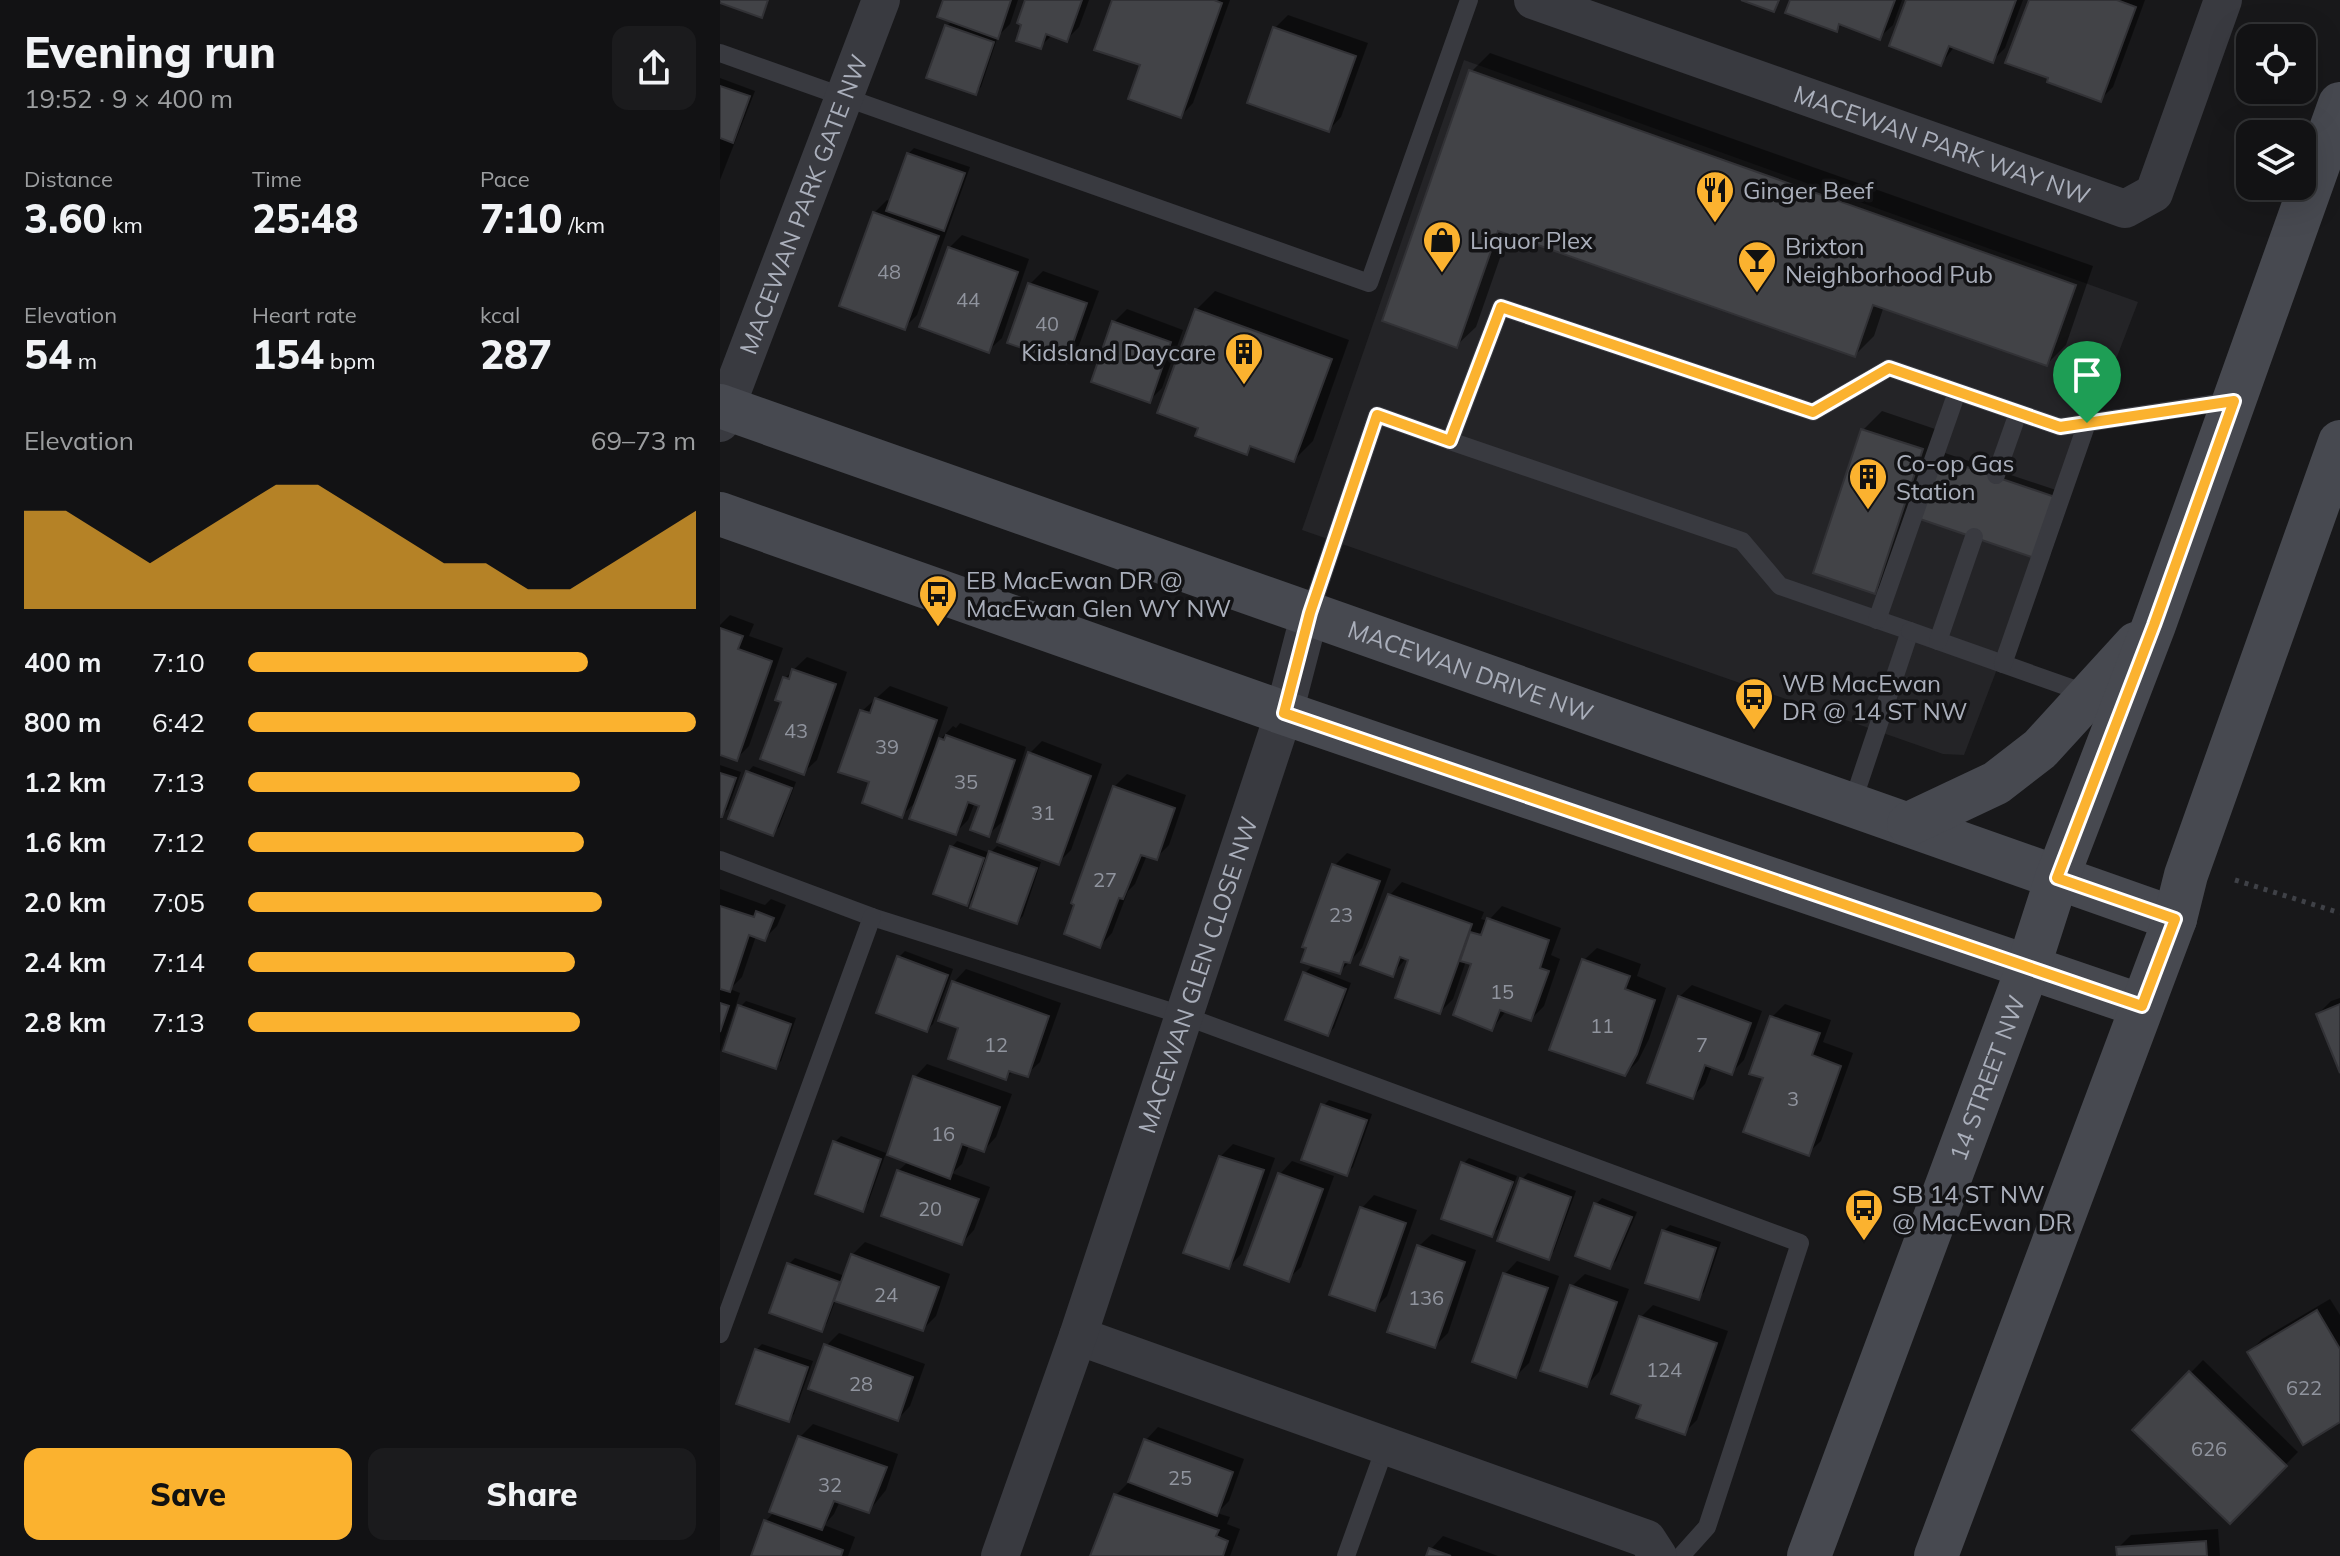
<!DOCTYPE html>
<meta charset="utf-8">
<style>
:root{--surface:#121214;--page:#1b1b1d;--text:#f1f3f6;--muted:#9c9ea0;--line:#313234;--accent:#fbb22f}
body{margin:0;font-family:Mulish,sans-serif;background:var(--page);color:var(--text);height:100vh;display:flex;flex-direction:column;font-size:30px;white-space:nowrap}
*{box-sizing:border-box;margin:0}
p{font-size:26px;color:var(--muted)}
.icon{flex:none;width:44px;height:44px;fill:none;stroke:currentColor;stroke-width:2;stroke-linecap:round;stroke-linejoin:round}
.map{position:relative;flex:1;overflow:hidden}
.side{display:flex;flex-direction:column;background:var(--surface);width:720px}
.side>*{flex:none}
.controls{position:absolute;left:1516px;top:24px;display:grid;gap:16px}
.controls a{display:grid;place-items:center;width:80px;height:80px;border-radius:16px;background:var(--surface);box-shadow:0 8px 32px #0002,0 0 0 2px var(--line);font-size:40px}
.pin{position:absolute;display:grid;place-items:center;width:68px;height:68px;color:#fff;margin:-82px -34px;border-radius:50% 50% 50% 0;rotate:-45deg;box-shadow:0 0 8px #0007}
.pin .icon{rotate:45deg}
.round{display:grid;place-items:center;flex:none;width:84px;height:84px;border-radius:16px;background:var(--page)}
.head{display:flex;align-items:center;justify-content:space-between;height:136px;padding:0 24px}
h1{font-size:44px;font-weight:800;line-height:60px}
.stats{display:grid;grid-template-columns:repeat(3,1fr);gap:12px;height:136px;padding:8px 24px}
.stats div{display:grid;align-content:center}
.stats b{font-size:40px;font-weight:800}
.stats small{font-size:22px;font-weight:400}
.stats p{font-size:22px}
.chart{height:224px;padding:16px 24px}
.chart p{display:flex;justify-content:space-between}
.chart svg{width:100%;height:144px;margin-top:8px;fill:var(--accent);opacity:.7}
.cta{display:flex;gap:16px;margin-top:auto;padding:16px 24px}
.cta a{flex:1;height:92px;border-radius:16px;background:var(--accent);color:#111;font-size:32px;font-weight:800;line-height:92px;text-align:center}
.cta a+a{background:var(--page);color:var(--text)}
ul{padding:0 24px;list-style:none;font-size:26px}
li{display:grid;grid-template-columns:128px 96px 1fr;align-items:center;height:60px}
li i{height:20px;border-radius:10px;background:var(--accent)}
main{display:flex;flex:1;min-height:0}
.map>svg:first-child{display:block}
</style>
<main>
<section class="side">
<div class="head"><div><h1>Evening run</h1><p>19:52 · 9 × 400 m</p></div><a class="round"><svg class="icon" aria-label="share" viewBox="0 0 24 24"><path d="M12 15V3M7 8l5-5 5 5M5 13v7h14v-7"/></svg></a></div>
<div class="stats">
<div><p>Distance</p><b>3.60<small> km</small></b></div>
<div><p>Time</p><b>25:48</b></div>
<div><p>Pace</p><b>7:10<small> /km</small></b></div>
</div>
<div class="stats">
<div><p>Elevation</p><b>54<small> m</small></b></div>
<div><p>Heart rate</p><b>154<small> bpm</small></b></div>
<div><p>kcal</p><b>287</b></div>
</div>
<div class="chart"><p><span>Elevation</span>69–73 m</p>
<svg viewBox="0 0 160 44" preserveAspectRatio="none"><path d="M0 44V14L10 14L20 22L30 30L40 22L50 14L60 6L70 6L80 14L90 22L100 30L110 30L120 38L130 38L140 30L150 22L160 14V44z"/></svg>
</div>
<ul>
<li><b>400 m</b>7:10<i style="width:76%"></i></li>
<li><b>800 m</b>6:42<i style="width:100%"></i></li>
<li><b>1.2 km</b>7:13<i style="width:74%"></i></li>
<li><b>1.6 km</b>7:12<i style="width:75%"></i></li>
<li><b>2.0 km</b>7:05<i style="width:79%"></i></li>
<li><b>2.4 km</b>7:14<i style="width:73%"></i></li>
<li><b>2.8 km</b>7:13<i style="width:74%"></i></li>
</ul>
<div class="cta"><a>Save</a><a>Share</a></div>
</section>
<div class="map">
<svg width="1620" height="1556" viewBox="0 0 1620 1556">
<rect width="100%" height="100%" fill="#18181a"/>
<polygon fill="#242427" points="744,60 1418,302 1244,755 1223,754 582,530"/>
<g fill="#0007">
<polygon points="225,0 298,0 290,24 278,36 261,87 255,93 227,26 233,20"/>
<polygon points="307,0 369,0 359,27 347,39 333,34 320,47"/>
<polygon points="394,0 510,0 473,103 461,116 422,64"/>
<polygon points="1072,0 1182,0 1173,25 1160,37 1123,24 1116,30"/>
<polygon points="1188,0 1303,0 1285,48 1273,60 1235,46 1221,64"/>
<polygon points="1311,0 1425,0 1393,87 1380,100"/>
<polygon points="568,15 648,43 621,117 609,130 555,28"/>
<polygon points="770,53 1373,266 1346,345 1327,364 1164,306 1154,336 1135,355 789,232 756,327 737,345 751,72"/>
<polygon points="0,78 35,91 0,180"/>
<polygon points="194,148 250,167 197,315 185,327 154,213 167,200 171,202 188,154"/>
<polygon points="242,235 309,259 282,338 269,350 229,248"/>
<polygon points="323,271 379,291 358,348 345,361 310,284"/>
<polygon points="495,291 629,340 593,441 574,460 534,445 526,452 480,427 476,310"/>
<polygon points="407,309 463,330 442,388 429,401 394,322"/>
<polygon points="1162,411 1221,431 1174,573 1155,592 1143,430"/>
<polygon points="1225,453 1351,495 1331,554 1325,560 1199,517"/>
<polygon points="10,615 34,624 29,636 63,648 29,746 16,759 0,753 0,625"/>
<polygon points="87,657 127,672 97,760 84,772 64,701 65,678"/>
<polygon points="170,686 228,707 215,745 233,726 236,728 240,723 306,747 282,822 269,834 261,805 255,802 248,820 235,833 199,799 181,816 151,781 142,711"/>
<polygon points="322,741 382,764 351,850 338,863 310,753"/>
<polygon points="0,765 21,772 8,809 2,815"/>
<polygon points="33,766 76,782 59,827 53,833 28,772"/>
<polygon points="407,774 466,795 449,845 436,858 427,855 415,884 408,891 392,933 380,946 394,787"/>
<polygon points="237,841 270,853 277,846 321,862 303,916 297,922 257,894 247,904 232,847"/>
<polygon points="627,853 671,869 642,948 620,972 614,866"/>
<polygon points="682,882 764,912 761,919 768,921 782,906 841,928 831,955 840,959 824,1006 811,1019 787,1010 772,1029 754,963 746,961 733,999 720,1012 691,959 687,957 673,974 670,895"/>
<polygon points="0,889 45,905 51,899 66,905 57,926 44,939 36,936 22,977 10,989 20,993 0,1052"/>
<polygon points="877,948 921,964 917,976 946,988 929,1039 918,1061 905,1074 864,960"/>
<polygon points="185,951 233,969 213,1024 207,1030 179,957"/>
<polygon points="591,967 631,983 614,1028 608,1034 585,973"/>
<polygon points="246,969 341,1003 320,1062 307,1074 294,1070 286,1078 241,1027 234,982"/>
<polygon points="972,985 1042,1011 1024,1060 1011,1073 992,1066 985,1084 972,1097 959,997"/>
<polygon points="1620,998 1620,1067 1598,1014 1611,1001"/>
<polygon points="26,1001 76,1018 61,1061 55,1067 20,1007"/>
<polygon points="1065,1004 1111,1020 1103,1042 1133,1053 1101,1141 1088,1153 1046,1077 1052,1017"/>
<polygon points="207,1064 292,1094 276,1137 264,1150 249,1145 242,1164 232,1173 270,1187 254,1230 242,1243 178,1171 189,1161 195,1077"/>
<polygon points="609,1100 652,1114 633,1167 627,1173 603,1106"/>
<polygon points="121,1136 166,1153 148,1203 142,1209 115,1142"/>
<polygon points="513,1144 555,1158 521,1254 509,1267 500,1157"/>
<polygon points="749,1158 797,1176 778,1229 772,1235 743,1164"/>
<polygon points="572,1161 614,1176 581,1267 568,1279 560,1174"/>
<polygon points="808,1173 856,1191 834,1251 828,1257 802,1179"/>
<polygon points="654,1195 697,1210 667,1296 654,1309 642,1208"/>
<polygon points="882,1198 917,1212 896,1261 890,1267 876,1204"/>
<polygon points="950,1225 1001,1242 984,1292 978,1298 944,1231"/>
<polygon points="712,1234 756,1250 728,1333 715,1346 699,1246"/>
<polygon points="145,1242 230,1274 216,1316 203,1329 116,1299 107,1323 102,1329 69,1264 75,1258 125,1276 132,1255"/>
<polygon points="797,1261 839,1276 809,1363 796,1376 785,1274"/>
<polygon points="865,1274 909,1289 879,1372 867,1385 852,1286"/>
<polygon points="1610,1299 1620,1315 1620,1420 1530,1352 1542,1339"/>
<polygon points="933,1305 1008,1331 977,1420 964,1433 923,1404 921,1317"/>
<polygon points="119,1333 205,1364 190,1406 178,1419 106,1346"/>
<polygon points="42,1344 93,1361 74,1414 69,1420 36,1350"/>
<polygon points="1483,1360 1578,1452 1510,1521 1415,1430"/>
<polygon points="93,1424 178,1454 166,1490 149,1511 120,1501 114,1514 104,1525 135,1537 128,1556 33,1556 46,1521 54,1512 80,1437"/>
<polygon points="438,1427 524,1459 509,1501 497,1513 510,1517 507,1524 520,1529 510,1556 373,1556 396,1495 409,1482 426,1440"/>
<polygon points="1498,1529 1500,1556 1399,1556 1398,1548 1411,1535"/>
<polygon points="723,1536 778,1556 708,1556 711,1549"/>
</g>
<g fill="#424347" stroke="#323236" stroke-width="2">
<polygon points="0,0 48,0 42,18 0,3"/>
<polygon points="223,0 291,0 278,39 217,17"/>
<polygon points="305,0 362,0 347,42 326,34 321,49 296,41 301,25 297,23"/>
<polygon points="392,0 494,0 502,3 461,118 408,99 420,65 374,50"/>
<polygon points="1021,0 1059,0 1054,12"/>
<polygon points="1070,0 1175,0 1160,40 1119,24 1117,32 1065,13"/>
<polygon points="1186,0 1296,0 1273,63 1229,46 1221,66 1169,46"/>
<polygon points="1309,0 1397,0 1416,7 1381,102 1327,82 1328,78 1285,63"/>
<polygon points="225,25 274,42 256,95 206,78"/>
<polygon points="553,27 636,56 609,132 527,103"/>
<polygon points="749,70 1356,285 1327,366 1153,305 1135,357 778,231 737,348 662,321"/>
<polygon points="0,86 30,96 13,143 0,138"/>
<polygon points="187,153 245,173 224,231 166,211"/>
<polygon points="153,212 219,236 185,330 119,306"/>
<polygon points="228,247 298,272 269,353 199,327"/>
<polygon points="308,283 367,303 346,363 287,343"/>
<polygon points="475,309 612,359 574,462 530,446 527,455 475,436 478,428 437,413"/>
<polygon points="392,321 451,342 430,403 371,382"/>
<polygon points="1141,429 1203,449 1155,594 1093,573"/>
<polygon points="1217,457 1347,501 1326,562 1197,518"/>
<polygon points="0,628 23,636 18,649 52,661 17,761 0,755"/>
<polygon points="72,669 116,684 84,775 40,759 61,702 55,700 63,677 69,679"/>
<polygon points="155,698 217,720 182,818 142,803 149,782 118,772 140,710 150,713"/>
<polygon points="226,735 295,760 269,837 250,830 259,806 248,802 236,835 189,819 219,738 224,740"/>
<polygon points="308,752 371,776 339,865 277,842"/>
<polygon points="26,771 72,788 53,836 8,819"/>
<polygon points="0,773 16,778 2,817 0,817"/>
<polygon points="393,786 455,808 437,860 421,855 403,899 399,898 380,948 344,934 354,905 351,903"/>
<polygon points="230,846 264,858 247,906 213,894"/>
<polygon points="269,851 317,868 297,924 250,908"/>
<polygon points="612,864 660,881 630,963 624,962 620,974 581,962 586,948 582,947"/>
<polygon points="668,894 752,924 720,1014 675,998 688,960 680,957 673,977 640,965"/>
<polygon points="0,906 34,917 36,911 54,918 45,941 29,935 10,992 0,989"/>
<polygon points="767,918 829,940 820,968 829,971 811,1021 780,1010 772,1031 733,1015 751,964 740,961 750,932 761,935"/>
<polygon points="177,956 228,975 207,1032 156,1013"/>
<polygon points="862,959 910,976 905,989 935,1000 917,1054 905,1076 829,1050"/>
<polygon points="583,972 626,989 608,1036 565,1020"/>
<polygon points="232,981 329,1016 308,1077 289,1071 286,1080 228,1059 238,1028 218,1021"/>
<polygon points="958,996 1031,1023 1012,1075 985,1065 973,1099 927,1083"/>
<polygon points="0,1003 9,1006 0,1032"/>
<polygon points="1620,1004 1620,1073 1596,1014"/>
<polygon points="18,1005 71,1024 56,1069 3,1051"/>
<polygon points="1050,1016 1100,1033 1092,1055 1121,1066 1089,1156 1023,1132 1043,1078 1029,1074"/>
<polygon points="193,1076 280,1107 264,1152 242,1144 230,1179 167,1155"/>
<polygon points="601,1104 647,1120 627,1176 581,1160"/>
<polygon points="113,1141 161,1159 143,1212 95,1194"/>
<polygon points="499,1156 544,1170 509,1269 463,1253"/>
<polygon points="741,1162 793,1182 772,1237 721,1219"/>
<polygon points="177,1170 259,1199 242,1245 161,1216"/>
<polygon points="558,1173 603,1189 569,1282 524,1265"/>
<polygon points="800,1178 851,1197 829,1260 777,1241"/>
<polygon points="874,1203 912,1217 890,1269 855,1256"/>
<polygon points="640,1207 686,1223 655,1311 609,1295"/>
<polygon points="942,1230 996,1248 979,1300 925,1283"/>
<polygon points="697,1245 745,1262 715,1348 667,1332"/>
<polygon points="131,1254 219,1287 203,1331 114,1301"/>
<polygon points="67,1263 120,1282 102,1332 49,1313"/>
<polygon points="783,1273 828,1288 796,1378 752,1362"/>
<polygon points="850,1285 897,1302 867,1387 820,1371"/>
<polygon points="1597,1310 1620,1349 1620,1422 1583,1445 1527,1352"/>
<polygon points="919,1316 997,1343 965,1435 916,1418 921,1405 891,1394"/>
<polygon points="104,1344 193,1377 178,1421 88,1389"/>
<polygon points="35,1349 88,1367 69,1422 16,1404"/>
<polygon points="1469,1371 1567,1466 1510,1524 1412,1430"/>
<polygon points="78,1436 167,1467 149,1513 114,1501 102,1530 49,1512"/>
<polygon points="424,1439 513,1472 497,1516 408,1482"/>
<polygon points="394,1494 499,1530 496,1536 508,1541 503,1556 370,1556"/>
<polygon points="44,1520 123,1550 121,1556 31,1556"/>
<polygon points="1486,1541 1487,1556 1397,1556 1396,1547"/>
<polygon points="709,1548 731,1556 706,1556"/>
</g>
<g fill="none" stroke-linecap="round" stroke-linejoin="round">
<polyline stroke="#3f4147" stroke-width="5" stroke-dasharray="4 6" stroke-linecap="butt" points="1515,880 1620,913"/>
<g stroke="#393a40" stroke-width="18">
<polyline points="0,53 649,283 749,0"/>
<polyline points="730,441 1022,541 1060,586 1190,631 1132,804"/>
<polyline points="1276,475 1298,413"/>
<polyline points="590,613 657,415 730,441 781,307 1093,412 1169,368 1340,427 1511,401"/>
<polyline points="1157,620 1237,392"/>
<polyline points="1190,631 1368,694"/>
<polyline points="1218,641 1254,537"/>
<polyline points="1283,664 1367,423"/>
<polyline points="0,860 152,917 462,1015 1080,1243 987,1527 961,1556"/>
<polyline points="0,1334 152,917"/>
<polyline points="626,1556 666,1445"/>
</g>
<g stroke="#393a40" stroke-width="38">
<path id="s1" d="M813,0L1405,209L1434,193L1503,0"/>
<path id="s2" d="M0,423L161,0"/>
<polyline points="358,1336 927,1539 938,1556"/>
<path id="s3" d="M280,1556L358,1336L564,713L590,613"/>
</g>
<g stroke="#474950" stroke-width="44">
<path id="s4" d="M0,406L1455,919"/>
<polyline points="0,514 564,713 1422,1006"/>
<polyline points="1189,824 1276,783 1320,749 1416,644"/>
<path id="s5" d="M1089,1556L1309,965L1337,878L1434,625L1620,104"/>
<polyline points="1216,1556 1455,919 1466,875 1620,442"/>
</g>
</g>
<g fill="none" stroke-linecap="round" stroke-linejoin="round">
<defs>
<polygon id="route" points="781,307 1093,412 1169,368 1340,427 1514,401 1434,625 1337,878 1455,919 1422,1006 564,713 590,613 657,415 730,441"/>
</defs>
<use href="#route" stroke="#fff" stroke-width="16"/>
<use href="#route" stroke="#fbb22f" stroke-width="10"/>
</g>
<defs>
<symbol id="restaurant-pin" viewBox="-11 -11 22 30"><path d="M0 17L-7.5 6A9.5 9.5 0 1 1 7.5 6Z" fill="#fbb22f" stroke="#131315"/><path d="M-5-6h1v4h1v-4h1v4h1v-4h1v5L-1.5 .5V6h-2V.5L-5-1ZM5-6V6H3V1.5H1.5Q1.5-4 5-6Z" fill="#111"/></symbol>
<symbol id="shop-pin" viewBox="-11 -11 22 30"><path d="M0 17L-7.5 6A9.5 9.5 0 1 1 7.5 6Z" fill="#fbb22f" stroke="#131315"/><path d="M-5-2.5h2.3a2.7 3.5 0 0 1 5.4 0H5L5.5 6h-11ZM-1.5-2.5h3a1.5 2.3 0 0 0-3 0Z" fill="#111"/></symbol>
<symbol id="bar-pin" viewBox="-11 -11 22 30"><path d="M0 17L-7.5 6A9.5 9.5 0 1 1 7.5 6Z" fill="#fbb22f" stroke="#131315"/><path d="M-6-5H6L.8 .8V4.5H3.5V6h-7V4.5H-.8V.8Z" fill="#111"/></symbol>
<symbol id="building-pin" viewBox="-11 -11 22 30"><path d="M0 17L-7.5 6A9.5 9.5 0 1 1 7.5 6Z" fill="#fbb22f" stroke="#131315"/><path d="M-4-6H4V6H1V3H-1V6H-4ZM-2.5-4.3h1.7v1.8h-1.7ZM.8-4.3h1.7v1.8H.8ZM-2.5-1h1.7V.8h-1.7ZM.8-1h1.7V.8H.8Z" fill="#111"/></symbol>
<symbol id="bus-pin" viewBox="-11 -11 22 30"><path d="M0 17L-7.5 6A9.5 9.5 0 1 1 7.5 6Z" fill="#fbb22f" stroke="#131315"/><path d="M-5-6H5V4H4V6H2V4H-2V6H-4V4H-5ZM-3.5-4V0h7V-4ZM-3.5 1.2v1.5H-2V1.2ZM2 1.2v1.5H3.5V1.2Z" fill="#111"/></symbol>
</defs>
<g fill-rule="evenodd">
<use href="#restaurant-pin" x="973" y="168" width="44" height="60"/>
<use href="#shop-pin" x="700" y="218" width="44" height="60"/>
<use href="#bar-pin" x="1015" y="238" width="44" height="60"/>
<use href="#building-pin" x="502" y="330" width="44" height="60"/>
<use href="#building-pin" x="1126" y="455" width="44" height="60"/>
<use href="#bus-pin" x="196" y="572" width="44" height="60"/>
<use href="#bus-pin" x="1012" y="675" width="44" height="60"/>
<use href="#bus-pin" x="1122" y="1186" width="44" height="60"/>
</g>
<g text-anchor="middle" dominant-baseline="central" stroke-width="7" stroke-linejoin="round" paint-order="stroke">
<g font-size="20" fill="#90949e">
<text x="169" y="271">48</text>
<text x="248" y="299">44</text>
<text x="327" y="323">40</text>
<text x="76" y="730">43</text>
<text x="167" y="746">39</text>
<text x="246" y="781">35</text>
<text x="323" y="812">31</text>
<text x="385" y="879">27</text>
<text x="621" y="914">23</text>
<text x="782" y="991">15</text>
<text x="882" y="1025">11</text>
<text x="276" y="1044">12</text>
<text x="982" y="1044">7</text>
<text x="1073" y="1098">3</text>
<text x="223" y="1133">16</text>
<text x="210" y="1208">20</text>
<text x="166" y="1294">24</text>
<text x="706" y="1297">136</text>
<text x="944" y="1369">124</text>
<text x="141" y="1383">28</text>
<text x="1584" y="1387">622</text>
<text x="1489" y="1448">626</text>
<text x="460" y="1477">25</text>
<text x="110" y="1484">32</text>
</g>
<g font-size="24" fill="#aaafbb" stroke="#131315">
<text stroke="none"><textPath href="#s1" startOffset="434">MACEWAN PARK WAY NW</textPath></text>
<text stroke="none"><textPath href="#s2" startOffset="234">MACEWAN PARK GATE NW</textPath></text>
<text stroke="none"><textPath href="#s4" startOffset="796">MACEWAN DRIVE NW</textPath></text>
<text stroke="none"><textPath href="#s3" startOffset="614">MACEWAN GLEN CLOSE NW</textPath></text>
<text stroke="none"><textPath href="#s5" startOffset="510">14 STREET NW</textPath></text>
</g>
<g font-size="24" fill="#aaafbb" stroke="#131315" text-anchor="start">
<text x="1023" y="190">Ginger Beef</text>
<text x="750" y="240">Liquor Plex</text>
<text x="1065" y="246">Brixton<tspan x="1065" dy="28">Neighborhood Pub</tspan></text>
<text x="496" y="352" text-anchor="end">Kidsland Daycare</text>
<text x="1176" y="463">Co-op Gas<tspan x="1176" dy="28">Station</tspan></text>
<text x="246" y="580">EB MacEwan DR @<tspan x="246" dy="28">MacEwan Glen WY NW</tspan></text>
<text x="1062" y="683">WB MacEwan<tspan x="1062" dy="28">DR @ 14 ST NW</tspan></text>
<text x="1172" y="1194">SB 14 ST NW<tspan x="1172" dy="28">@ MacEwan DR</tspan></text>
</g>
</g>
</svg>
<div class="controls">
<a><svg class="icon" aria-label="locate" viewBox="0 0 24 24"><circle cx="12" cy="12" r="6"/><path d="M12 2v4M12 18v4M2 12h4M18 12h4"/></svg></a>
<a><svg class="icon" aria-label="layers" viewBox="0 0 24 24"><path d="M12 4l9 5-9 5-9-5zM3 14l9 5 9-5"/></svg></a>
</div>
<div class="pin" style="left:1367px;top:423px;background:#1e9e55"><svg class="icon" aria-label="arrive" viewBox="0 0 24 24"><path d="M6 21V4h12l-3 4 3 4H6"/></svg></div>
</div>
</main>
